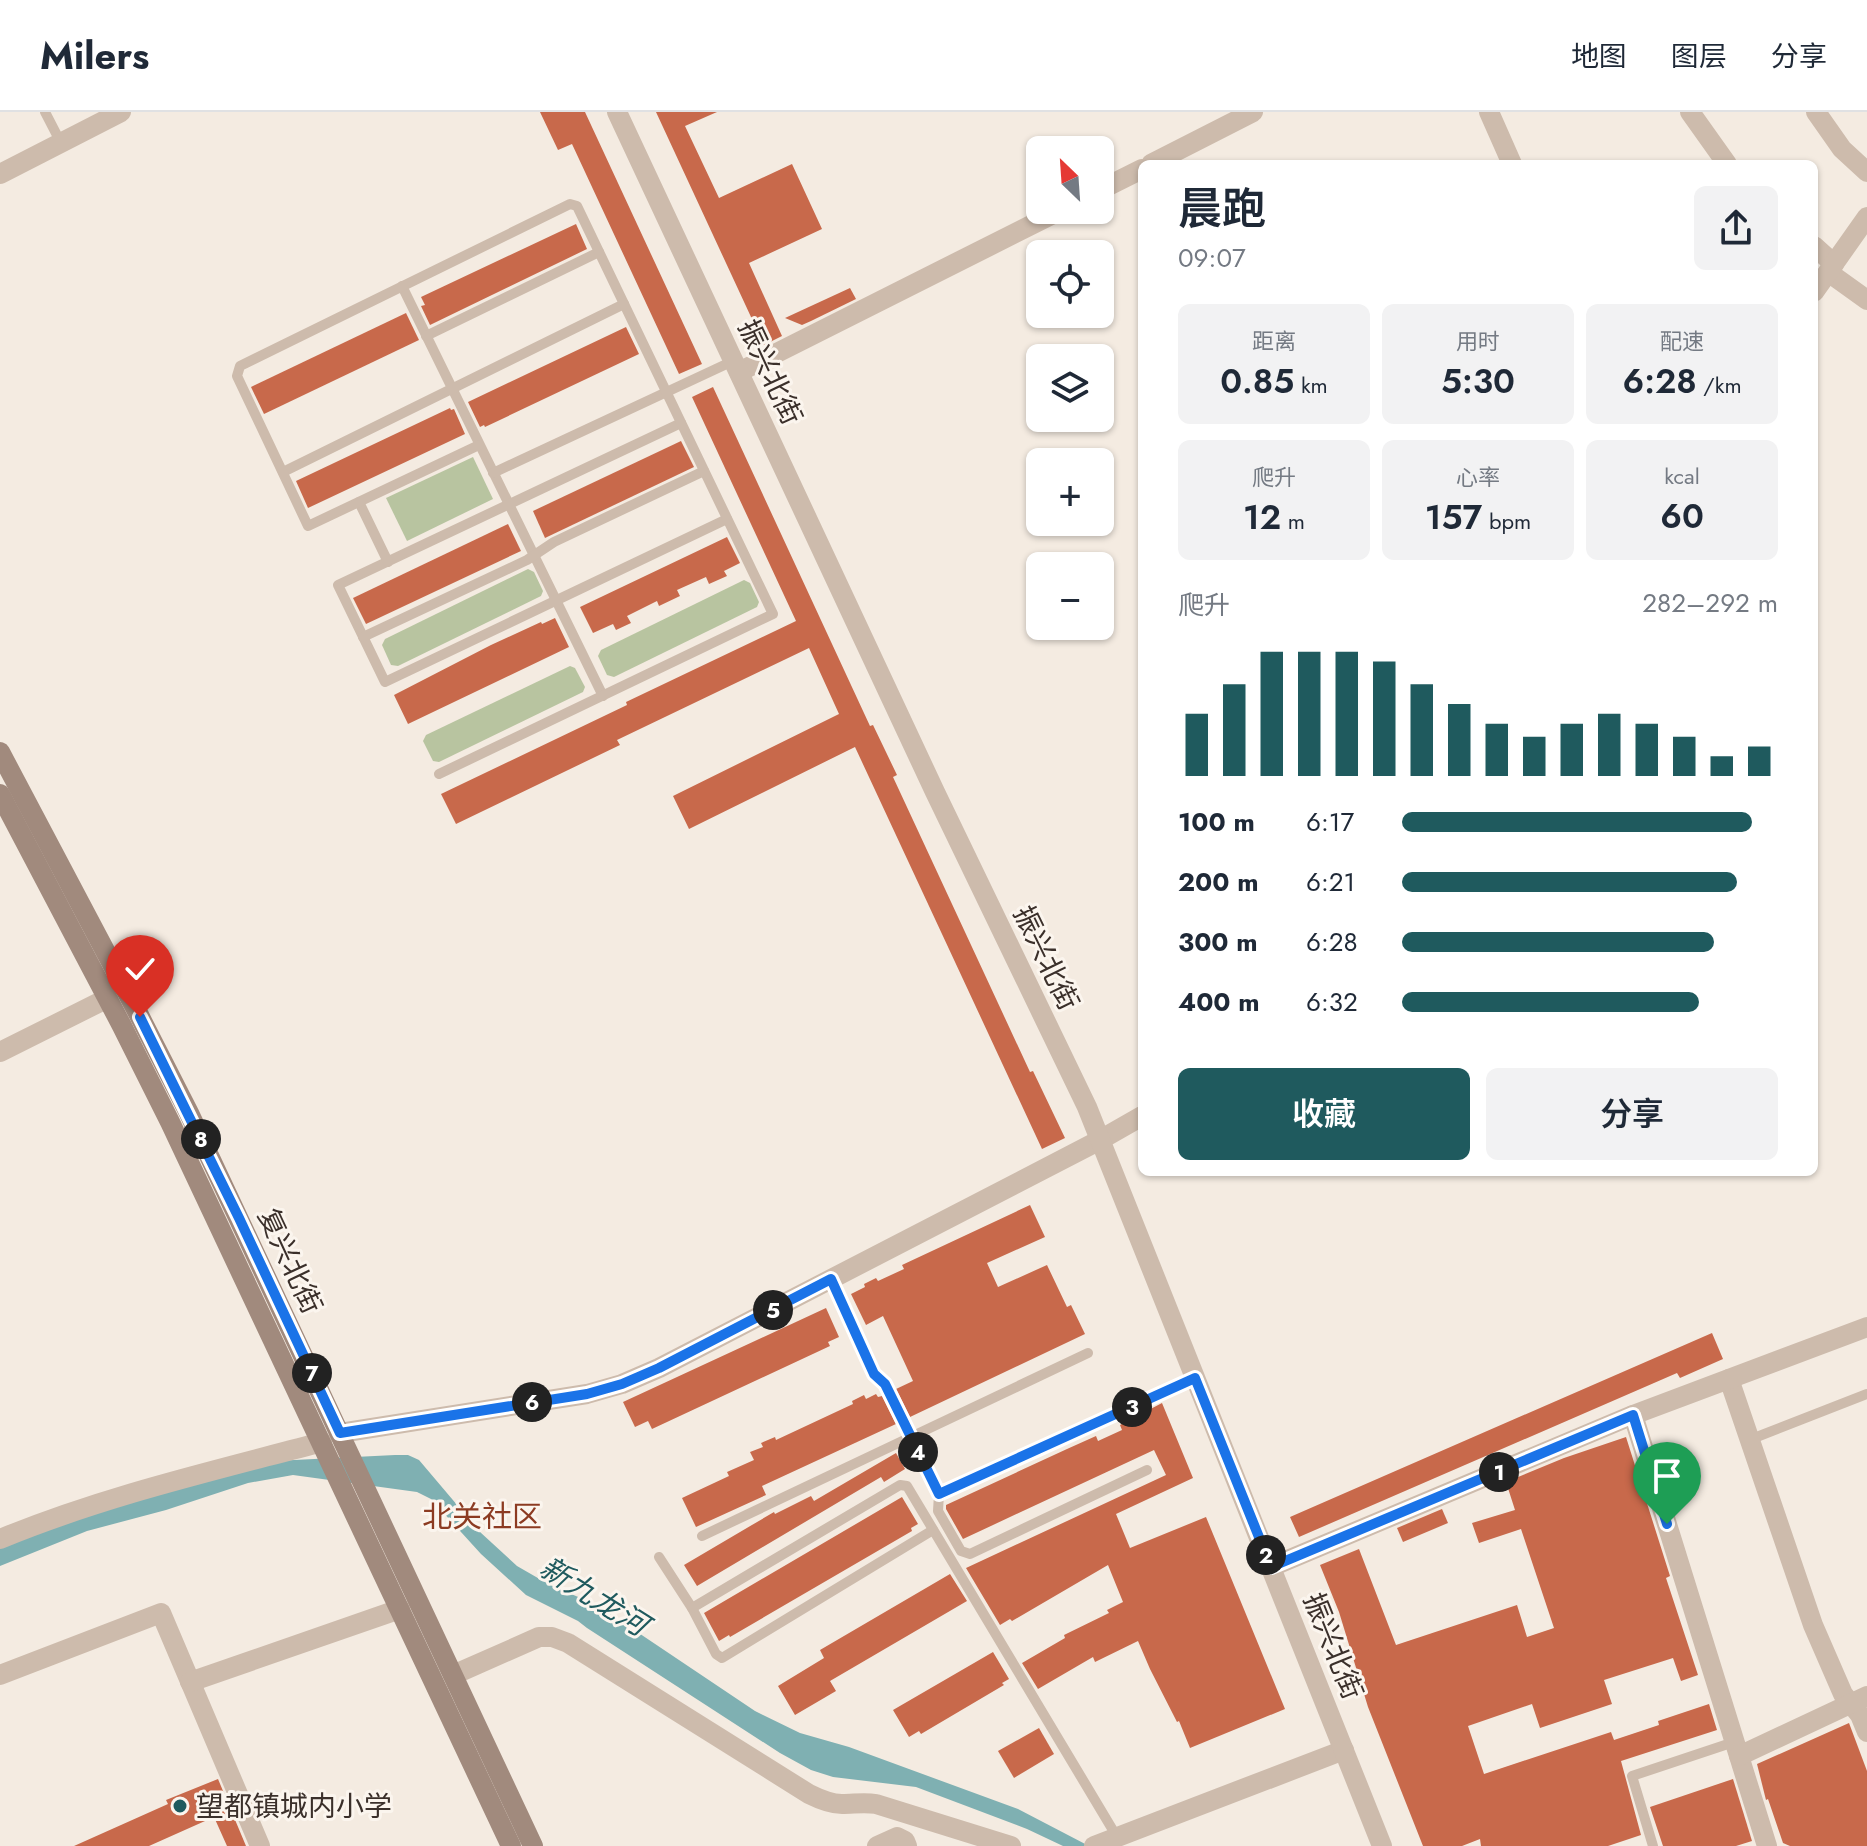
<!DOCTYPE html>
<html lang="zh">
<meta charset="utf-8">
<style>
:root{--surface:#fff;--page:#f2f2f3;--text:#1f2937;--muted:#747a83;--line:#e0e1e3;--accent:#1f5a5e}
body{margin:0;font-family:Jost,"Noto Sans SC",sans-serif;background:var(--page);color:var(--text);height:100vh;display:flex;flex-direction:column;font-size:30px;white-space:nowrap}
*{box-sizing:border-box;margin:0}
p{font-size:26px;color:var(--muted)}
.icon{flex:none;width:44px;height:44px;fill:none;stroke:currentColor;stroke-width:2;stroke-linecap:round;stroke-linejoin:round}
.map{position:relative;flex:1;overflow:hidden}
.panel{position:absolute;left:1138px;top:48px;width:680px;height:1016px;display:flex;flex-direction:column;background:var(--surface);border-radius:12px;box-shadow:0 2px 6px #0004}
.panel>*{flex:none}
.needle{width:52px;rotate:335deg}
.buttons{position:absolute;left:1026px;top:24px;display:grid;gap:16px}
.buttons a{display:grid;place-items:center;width:88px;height:88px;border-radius:12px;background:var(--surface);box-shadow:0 2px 6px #0004;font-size:40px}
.pin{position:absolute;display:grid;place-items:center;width:68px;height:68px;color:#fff;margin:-82px -34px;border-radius:50% 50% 50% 0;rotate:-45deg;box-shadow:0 0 8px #0007}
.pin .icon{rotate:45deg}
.km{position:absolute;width:40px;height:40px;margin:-20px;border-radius:50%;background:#222;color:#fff;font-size:22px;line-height:40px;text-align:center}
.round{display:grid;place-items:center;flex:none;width:84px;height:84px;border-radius:12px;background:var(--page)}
.overview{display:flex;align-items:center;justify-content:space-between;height:136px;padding:0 40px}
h1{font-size:44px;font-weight:600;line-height:60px}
.figures{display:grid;grid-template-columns:repeat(3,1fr);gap:12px;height:136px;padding:8px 40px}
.figures div{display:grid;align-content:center;border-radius:12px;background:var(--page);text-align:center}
.figures b{font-size:34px;font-weight:600}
.figures small{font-size:22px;font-weight:400}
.figures p{font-size:22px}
.chart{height:224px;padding:16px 40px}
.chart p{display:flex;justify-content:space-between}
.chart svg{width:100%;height:144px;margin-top:8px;stroke:var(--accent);stroke-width:6}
.button{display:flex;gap:16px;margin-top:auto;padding:16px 40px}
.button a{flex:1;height:92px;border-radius:12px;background:var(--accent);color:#fff;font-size:32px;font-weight:600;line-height:92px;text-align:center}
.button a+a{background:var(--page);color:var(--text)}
ul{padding:0 40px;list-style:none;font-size:26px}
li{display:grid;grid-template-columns:128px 96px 1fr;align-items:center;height:60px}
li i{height:20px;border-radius:10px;background:var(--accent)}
header{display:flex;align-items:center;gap:48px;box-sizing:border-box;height:112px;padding:0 40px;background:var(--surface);border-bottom:2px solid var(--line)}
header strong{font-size:38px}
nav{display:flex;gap:44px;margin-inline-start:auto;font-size:28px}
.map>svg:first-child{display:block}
</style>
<header>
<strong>Milers</strong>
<nav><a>地图</a><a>图层</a><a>分享</a></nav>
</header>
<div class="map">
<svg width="1867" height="1734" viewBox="0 0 1867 1734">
<rect width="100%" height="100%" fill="#f4ebe1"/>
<g fill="#b8c4a0">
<polygon points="473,345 493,387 407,429 386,386"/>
<polygon points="528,457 534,460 543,479 541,484 398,554 391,553 382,533 385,527"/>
<polygon points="744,468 750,471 759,490 757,495 614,565 607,563 598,544 601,538"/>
<polygon points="570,554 575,556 585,575 583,580 439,650 433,649 423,629 426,623"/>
</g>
<polygon fill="#7fb0b2" points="395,1343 408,1343 419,1348 480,1420 517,1454 550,1473 597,1493 755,1599 800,1621 849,1635 1018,1697 1089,1734 1063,1734 1027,1717 916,1675 833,1665 811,1658 780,1641 587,1516 578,1509 526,1483 481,1442 431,1387 417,1380 293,1363 248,1371 166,1398 87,1419 0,1454 0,1434 65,1410 274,1349"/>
<g fill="#c8694b">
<polygon points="540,0 585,0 702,252 679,262 572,32 558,38"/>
<polygon points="656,0 717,0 685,14 719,86 792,52 822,117 749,151 782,224 764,233"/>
<polygon points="576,112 587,137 430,213 421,194 425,193 421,185"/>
<polygon points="850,176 856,187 811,209 802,213 785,206"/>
<polygon points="406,201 419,228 264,302 251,275"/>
<polygon points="626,215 639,242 485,315 484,313 480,315 468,290"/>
<polygon points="713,275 870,614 873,613 897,663 893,665 1030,960 1033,959 1065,1026 1042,1037 855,635 689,717 673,684 839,602 809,536 617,628 620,633 456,712 441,682 627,593 626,590 796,509 692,285"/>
<polygon points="450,296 451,298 454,297 465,322 308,396 296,369"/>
<polygon points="681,329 694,355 545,426 533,399"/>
<polygon points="508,412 521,439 366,512 353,486"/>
<polygon points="727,425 740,451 724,459 727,464 709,472 706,465 677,478 680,484 659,494 657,489 627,504 631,511 616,518 613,512 593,521 580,495"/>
<polygon points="555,506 569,535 408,612 394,583 491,533 541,510 542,512"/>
<polygon points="1030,1093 1045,1125 987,1151 998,1175 1047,1153 1067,1195 1071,1193 1085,1222 910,1305 896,1277 913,1269 883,1204 866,1213 851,1182 865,1175 864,1172 876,1166 878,1169 904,1157 902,1153"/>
<polygon points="826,1196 839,1225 828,1230 830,1234 652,1317 648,1309 635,1315 623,1290"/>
<polygon points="1712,1221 1723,1247 1680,1266 1677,1261 1299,1425 1290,1405"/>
<polygon points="876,1282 878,1285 882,1284 896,1312 762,1374 766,1383 696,1415 682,1386 729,1364 727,1360 754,1348 750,1340 763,1335 761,1331 775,1325 776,1328 853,1292 852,1289 864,1283 866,1287"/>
<polygon points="1162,1291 1193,1366 1116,1402 1130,1436 1206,1405 1285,1597 1190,1636 1179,1609 1177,1610 1150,1557 1138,1529 1095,1550 1093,1545 1038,1577 1022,1551 1065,1526 1064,1523 1109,1501 1107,1498 1123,1490 1108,1453 1012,1509 1010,1507 1000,1513 966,1456 1166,1363 1154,1338 963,1427 946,1397 946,1393 1067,1337 1096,1324 1098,1329 1122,1318 1120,1313"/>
<polygon points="1626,1325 1670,1464 1666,1466 1698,1563 1681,1569 1673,1546 1604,1568 1612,1592 1540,1616 1532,1592 1468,1614 1484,1662 1611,1620 1614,1628 1659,1613 1658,1609 1709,1592 1717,1618 1621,1649 1641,1723 1608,1734 1481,1734 1480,1727 1462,1734 1423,1734 1368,1595 1339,1500 1320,1453 1359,1437 1396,1533 1517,1493 1527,1525 1554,1516 1521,1417 1479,1431 1472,1411 1515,1398 1506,1370 1564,1346"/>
<polygon points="896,1341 905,1357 884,1370 881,1365 697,1474 684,1453 774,1400 775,1402 811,1384 814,1389"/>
<polygon points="902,1385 918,1412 911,1416 912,1419 730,1525 729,1523 719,1529 704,1501"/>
<polygon points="1442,1397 1448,1411 1403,1430 1397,1416"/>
<polygon points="950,1462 967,1489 830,1569 836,1579 795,1603 778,1574 824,1546 820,1538"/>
<polygon points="993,1540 1009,1567 1002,1571 1004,1573 921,1622 919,1619 909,1625 893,1598"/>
<polygon points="1849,1611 1867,1659 1867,1734 1790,1734 1783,1731 1768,1687 1766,1688 1757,1652"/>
<polygon points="1039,1616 1054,1642 1014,1666 998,1639"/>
<polygon points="218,1667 246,1734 227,1734 214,1705 149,1734 74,1734 168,1692 166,1688"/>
<polygon points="1733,1667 1752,1729 1736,1734 1663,1734 1650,1695"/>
</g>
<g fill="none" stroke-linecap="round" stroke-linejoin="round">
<g stroke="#cdbbac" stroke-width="10">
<polyline points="45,0 61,31"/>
<polyline points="402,174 603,584"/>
<polyline points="426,224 599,140"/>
<polyline points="681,311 338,473 385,570 727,407"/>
<polyline points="283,360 624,192"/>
<polyline points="493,361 733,249"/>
<polyline points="359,390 388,450"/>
<polyline points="363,525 527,448 554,430 704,359"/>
<polyline points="439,662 773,502 577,94 570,92 240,254 237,264 308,414 479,333"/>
<polyline points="831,1167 874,1262 885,1272 939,1382 1195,1266"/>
<polyline points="1749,1328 1867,1282"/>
<polyline points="939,1382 938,1399 961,1439 970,1442 1147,1358"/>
<polyline points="702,1424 1088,1241"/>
<polyline points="659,1445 692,1496 716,1542 722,1546 933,1418"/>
<polyline points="692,1496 900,1373 907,1374 1117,1725"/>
<polyline points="1653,1734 1632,1664 1734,1630"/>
</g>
<g stroke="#cdbbac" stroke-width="20">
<polyline points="1489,0 1512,52"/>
<polyline points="1690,0 1727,52"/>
<polyline points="1816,0 1842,37 1867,60"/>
<polyline points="1151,52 1253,0"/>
<polyline points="1100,78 1142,57"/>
<polyline points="1814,134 1834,152"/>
<polyline points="1828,160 1867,188"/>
<polyline points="1814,180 1867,105"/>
<polyline points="739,260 1061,98"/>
<polyline points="0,940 108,886"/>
<polyline points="1729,1267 1813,1513 1843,1582 1860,1603 1867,1620"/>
<polyline points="1633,1303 1767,1734"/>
<polyline points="340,1321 587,1282 622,1272 659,1256 1100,1028 1142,1004"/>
<path d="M0,1427C104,1384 213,1359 322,1330"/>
<polyline points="1271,1455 1633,1303 1867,1215"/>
<polyline points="0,1563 161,1501 260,1734"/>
<path d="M453,1563L539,1525H552L568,1531L809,1682C819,1687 830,1692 842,1692C854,1692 864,1690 876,1692L1011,1734"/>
<polyline points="190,1570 400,1497"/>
<polyline points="1739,1644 1867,1584"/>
<polyline points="877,1734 897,1725 905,1729 907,1734"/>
<polyline points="1094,1734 1344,1638"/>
</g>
<g stroke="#cdbbac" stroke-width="20">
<polyline points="617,0 935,680 1087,995 1382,1734"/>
<polyline points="0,62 121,0"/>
</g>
<g stroke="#a18a7d" stroke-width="20">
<polyline points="0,640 140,905 189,1001 533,1734"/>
<polyline points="0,682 122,914 170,1010 511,1734"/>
</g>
</g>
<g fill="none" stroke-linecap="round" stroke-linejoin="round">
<defs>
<polyline id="route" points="140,905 239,1106 340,1321 587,1282 622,1272 659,1256 831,1167 874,1262 885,1272 939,1382 1195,1266 1271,1455 1633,1303 1667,1412"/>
</defs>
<use href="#route" stroke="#fff" stroke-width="16"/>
<use href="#route" stroke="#1a73e8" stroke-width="10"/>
</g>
<circle fill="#1f5a5e" stroke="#fbf5ee" stroke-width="3" cx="180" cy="1694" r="8"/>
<g text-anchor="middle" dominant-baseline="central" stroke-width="6" stroke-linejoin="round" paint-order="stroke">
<g font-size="28" fill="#3b302b" stroke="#fbf5ee">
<text transform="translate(770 260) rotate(65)">振兴北街</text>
<text transform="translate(1046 846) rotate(64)">振兴北街</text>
<text transform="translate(290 1149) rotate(65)">复兴北街</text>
<text transform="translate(1333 1534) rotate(68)">振兴北街</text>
</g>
<g font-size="28" fill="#3b302b" stroke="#fbf5ee" text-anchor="start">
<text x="196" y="1694">望都镇城内小学</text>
</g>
<g font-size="30" fill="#8c3b22" stroke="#fbf5ee">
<text x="482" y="1404">北关社区</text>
</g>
<g font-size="30" font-style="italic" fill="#1f5a5e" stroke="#fbf5ee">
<text transform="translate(594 1484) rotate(32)">新九龙河</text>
</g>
</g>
</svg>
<div class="buttons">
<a><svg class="needle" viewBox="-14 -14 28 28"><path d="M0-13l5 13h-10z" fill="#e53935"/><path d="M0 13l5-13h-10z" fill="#747a83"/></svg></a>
<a><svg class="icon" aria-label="locate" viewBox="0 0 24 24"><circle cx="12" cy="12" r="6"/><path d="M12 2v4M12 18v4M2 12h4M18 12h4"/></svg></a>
<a><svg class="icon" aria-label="layers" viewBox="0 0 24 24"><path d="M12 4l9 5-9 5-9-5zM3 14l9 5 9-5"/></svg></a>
<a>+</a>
<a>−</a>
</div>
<div class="pin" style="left:1667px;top:1412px;background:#1e9e55"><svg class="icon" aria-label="arrive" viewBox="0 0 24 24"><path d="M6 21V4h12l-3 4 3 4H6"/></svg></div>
<div class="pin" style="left:140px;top:905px;background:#d93025"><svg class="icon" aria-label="check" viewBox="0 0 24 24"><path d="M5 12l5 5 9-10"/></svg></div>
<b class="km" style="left:1499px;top:1360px">1</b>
<b class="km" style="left:1266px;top:1443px">2</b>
<b class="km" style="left:1132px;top:1295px">3</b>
<b class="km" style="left:918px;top:1340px">4</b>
<b class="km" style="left:773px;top:1198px">5</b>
<b class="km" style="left:532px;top:1290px">6</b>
<b class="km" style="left:312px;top:1261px">7</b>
<b class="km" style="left:201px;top:1027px">8</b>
<section class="panel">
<div class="overview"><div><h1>晨跑</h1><p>09:07</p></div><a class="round"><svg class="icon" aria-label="share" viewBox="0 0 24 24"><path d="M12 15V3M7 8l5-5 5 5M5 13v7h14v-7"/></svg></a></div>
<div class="figures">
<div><p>距离</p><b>0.85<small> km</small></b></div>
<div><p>用时</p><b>5:30</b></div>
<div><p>配速</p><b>6:28<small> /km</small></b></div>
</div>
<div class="figures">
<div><p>爬升</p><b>12<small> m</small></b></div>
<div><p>心率</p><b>157<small> bpm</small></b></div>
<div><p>kcal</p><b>60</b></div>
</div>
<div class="chart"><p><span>爬升</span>282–292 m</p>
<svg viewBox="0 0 160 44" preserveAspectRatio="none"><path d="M5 44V25M15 44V16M25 44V6M35 44V6M45 44V6M55 44V9M65 44V16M75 44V22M85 44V28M95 44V32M105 44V28M115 44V25M125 44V28M135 44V32M145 44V38M155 44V35"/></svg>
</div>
<ul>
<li><b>100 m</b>6:17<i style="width:93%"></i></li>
<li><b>200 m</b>6:21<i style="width:89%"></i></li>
<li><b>300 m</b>6:28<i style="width:83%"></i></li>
<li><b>400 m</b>6:32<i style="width:79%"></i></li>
</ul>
<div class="button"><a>收藏</a><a>分享</a></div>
</section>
</div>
